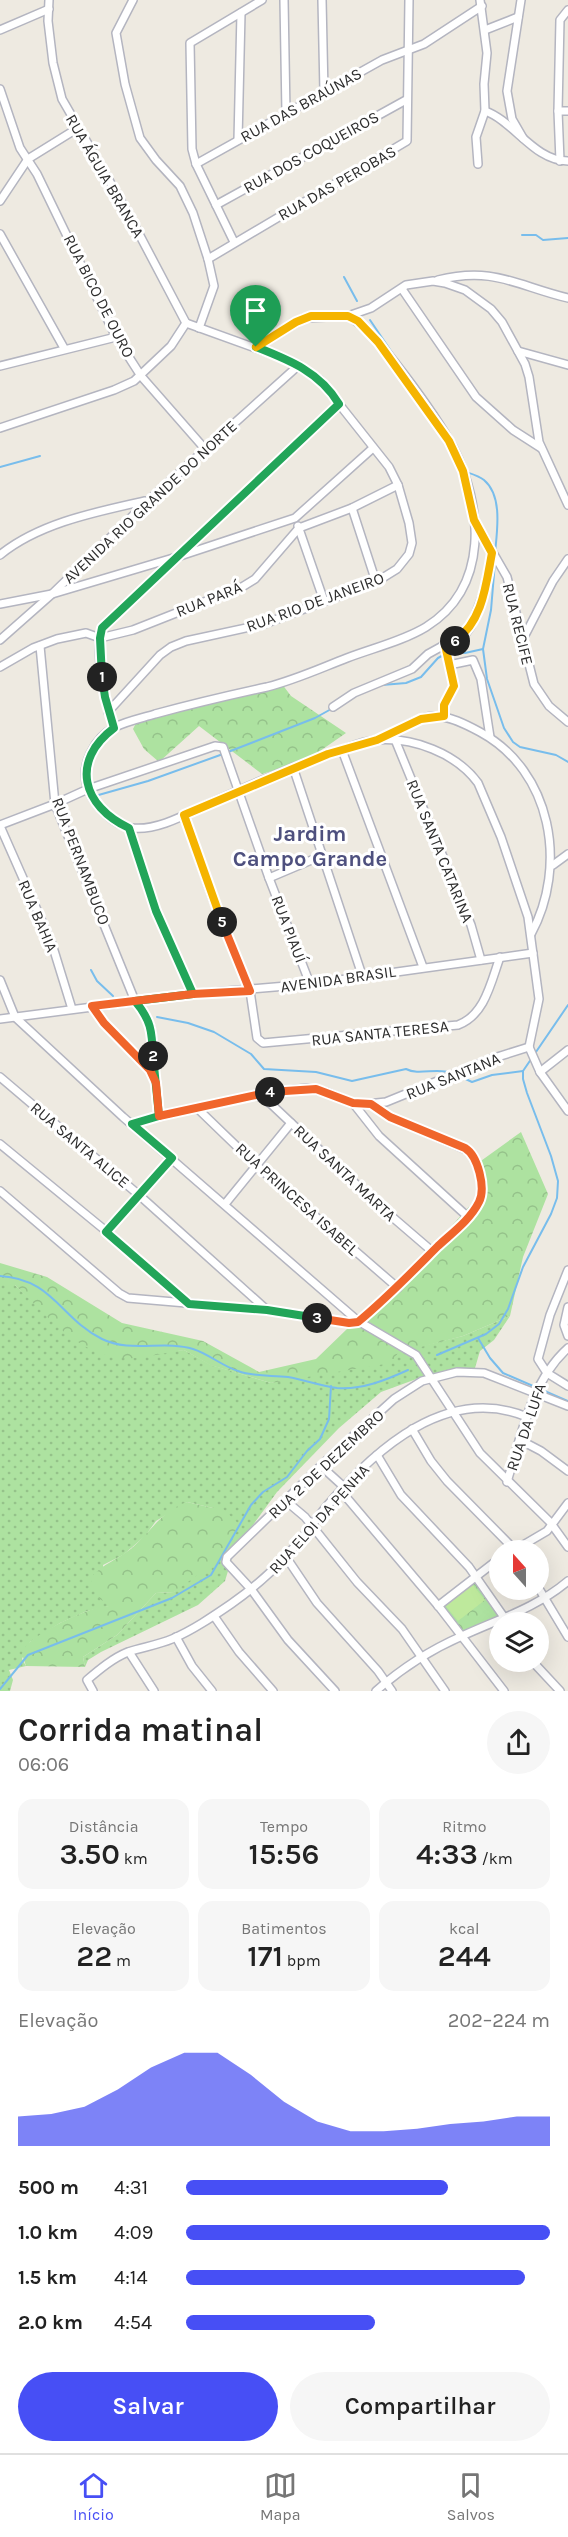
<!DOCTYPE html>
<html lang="pt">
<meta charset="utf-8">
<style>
:root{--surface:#fff;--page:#f6f6f6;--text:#222;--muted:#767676;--line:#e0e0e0;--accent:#474ff5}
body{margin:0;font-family:Karla,sans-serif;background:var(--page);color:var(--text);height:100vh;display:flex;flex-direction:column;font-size:22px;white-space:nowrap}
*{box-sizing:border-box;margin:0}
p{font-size:20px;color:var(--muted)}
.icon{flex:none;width:33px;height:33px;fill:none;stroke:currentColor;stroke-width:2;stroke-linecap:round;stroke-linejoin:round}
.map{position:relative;height:1691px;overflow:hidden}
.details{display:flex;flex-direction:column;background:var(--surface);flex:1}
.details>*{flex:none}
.needle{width:39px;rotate:339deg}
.tools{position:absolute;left:489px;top:1540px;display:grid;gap:12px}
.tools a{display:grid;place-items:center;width:60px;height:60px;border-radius:50%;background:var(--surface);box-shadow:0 6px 24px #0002;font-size:30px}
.pin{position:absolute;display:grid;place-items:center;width:51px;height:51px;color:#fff;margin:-62px -26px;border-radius:50% 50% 50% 0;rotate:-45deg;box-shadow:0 0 6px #0007}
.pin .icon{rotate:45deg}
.km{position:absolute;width:30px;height:30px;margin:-15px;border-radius:50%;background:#222;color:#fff;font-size:16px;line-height:30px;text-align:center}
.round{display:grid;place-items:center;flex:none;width:63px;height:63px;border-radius:32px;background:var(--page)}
.headline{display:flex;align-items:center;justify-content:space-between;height:102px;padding:0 18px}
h1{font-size:33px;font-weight:600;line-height:45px}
.metrics{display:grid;grid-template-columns:repeat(3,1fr);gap:9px;height:102px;padding:6px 18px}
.metrics div{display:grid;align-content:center;border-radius:15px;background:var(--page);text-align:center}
.metrics b{font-size:30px;font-weight:600}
.metrics small{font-size:16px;font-weight:400}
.metrics p{font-size:16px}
.chart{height:168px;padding:12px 18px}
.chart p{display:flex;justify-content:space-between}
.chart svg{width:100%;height:108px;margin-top:6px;fill:var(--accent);opacity:.7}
.action{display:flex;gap:12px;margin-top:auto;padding:12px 18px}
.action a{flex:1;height:69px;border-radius:36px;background:var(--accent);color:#fff;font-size:24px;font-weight:600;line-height:69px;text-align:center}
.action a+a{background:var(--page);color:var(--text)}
ul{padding:0 18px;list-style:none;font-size:20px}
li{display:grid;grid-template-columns:96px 72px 1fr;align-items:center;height:45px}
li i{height:15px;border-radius:8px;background:var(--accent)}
.tab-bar{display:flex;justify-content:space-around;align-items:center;height:84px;border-top:2px solid var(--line);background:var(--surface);font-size:16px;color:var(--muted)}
.tab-bar a{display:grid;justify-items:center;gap:3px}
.tab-bar .active{color:var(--accent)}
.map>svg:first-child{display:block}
</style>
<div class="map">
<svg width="568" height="1691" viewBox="0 0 568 1691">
<defs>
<pattern id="grass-dots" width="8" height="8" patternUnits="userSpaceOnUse" patternTransform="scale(1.5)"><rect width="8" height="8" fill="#ade2a0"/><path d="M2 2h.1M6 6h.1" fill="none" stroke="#95c28a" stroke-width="1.8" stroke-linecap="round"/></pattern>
<pattern id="forest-crowns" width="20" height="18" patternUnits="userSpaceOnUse" patternTransform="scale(1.5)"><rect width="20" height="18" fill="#ade2a0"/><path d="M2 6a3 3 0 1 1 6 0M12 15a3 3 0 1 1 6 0" fill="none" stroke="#95c28a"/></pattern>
</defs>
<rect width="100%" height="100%" fill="#eeeae1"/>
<polygon fill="url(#grass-dots)" points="0,1285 15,1285 61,1328 162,1352 184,1350 211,1365 271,1383 463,1336 510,1316 494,1340 480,1351 475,1368 422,1377 381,1392 339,1428 277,1492 234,1551 225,1581 198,1605 101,1652 88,1660 85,1667 83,1657 117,1635 156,1593 174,1592 222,1508 213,1508 187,1502 156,1521 145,1536 123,1555 103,1565 110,1606 87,1611 60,1623 30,1642 22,1659 26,1666 9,1670 13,1680 10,1691 0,1691"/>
<g fill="url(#forest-crowns)">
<polygon points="282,684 291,696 346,733 307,760 262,774 199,726 159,762 144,749 133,729 136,723 176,710"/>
<path d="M521,1132L548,1194L523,1257L510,1316L463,1336L398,1353L391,1363L271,1383L210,1365L184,1350C167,1352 150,1357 134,1358C83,1362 48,1316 15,1285H0V1263L47,1277L122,1323L203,1341L259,1372L316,1359L439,1240L484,1190L478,1163Z"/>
<path d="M187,1502L213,1508H222L241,1526L217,1561L174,1592L156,1593L117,1635L83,1657L85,1667L26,1666L22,1654C24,1650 26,1644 30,1642C47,1628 88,1607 109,1606L99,1598L90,1578C104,1563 117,1560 132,1548C151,1531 162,1511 187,1502Z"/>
<polygon points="473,1580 499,1615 464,1632 442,1605"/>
</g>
<polygon fill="#bee99c" points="472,1584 485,1600 458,1621 445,1605"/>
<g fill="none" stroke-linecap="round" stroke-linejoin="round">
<g stroke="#78bdec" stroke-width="2">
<polyline points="522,235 536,235 543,240 568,238"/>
<polyline points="344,277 357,301"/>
<polyline points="370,320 399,363"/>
<polyline points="0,467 40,456"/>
<path d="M466,472C472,474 479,476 484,480C503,496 497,531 495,553"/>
<polyline points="495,562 491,610 483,649 487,679 504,728 513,742 520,747 556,755 568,762"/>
<polyline points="382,685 406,683 421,677 438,658 449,652 457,651 465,653 483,649"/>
<polyline points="228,752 315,718 333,708"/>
<polyline points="95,796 148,781 223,754"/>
<polyline points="91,970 97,981 113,996"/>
<path d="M157,1017L188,1023L214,1032L251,1054L264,1069L316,1072L352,1081L406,1069C419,1076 437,1067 451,1073"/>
<polyline points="457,1075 472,1082 492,1075 523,1071"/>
<path d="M0,1276C53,1279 60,1318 102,1339C130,1353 164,1340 193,1349C209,1354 222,1366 238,1371C254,1377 272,1375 288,1377C305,1380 321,1386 337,1388C362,1390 386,1380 408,1370"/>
<polyline points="478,1338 490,1358 503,1373 568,1401"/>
<polyline points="437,1355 486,1334 499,1324 508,1309 523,1267 551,1214 557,1198 558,1181 551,1156 527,1093 523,1079 523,1071 568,1005"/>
<polyline points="0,1689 28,1655 172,1598 211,1575 251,1505 263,1492 287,1477 307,1451 320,1439 329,1419 331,1386"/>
</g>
<defs>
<g id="minor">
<polyline points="49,0 48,21 53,63 62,99 128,213 186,323"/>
<polyline points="133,0 116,33 125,84 140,138 156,160 180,186 193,213 208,259 214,286 199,328"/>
<polyline points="284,0 286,113"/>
<polyline points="322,0 324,92"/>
<polyline points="521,0 507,91 512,119 523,138"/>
<polyline points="0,30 49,9"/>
<polyline points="485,30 518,17"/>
<polyline points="0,89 20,148 37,174 116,337 141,376 205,449"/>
<path d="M485,111C514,121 534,161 568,161"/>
<polyline points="558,111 568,111"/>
<polyline points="238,140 241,13"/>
<polyline points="560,161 558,111 560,20 568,10"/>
<polyline points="196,164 382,60 424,44 482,6"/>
<polyline points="478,164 476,137 485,111 484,84 487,53 480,0"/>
<polyline points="0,201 28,159 78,128"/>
<polyline points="216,205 406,100"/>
<polyline points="0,234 64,348"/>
<polyline points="234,242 196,164 192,149 190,43 262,0"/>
<polyline points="208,259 407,141 409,0"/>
<path d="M438,280C494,266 517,286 568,298"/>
<polyline points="402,289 476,397 513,430 541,448"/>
<path d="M348,316C377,331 436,416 453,447C483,506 490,587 426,627C403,641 373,648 347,658C321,668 295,680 267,687C230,695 192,704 155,714C142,718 127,721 115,727C94,738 79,766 88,789C94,805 114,826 132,828C156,831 185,815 206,805C250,785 295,765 341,750C352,746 364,741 376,740C413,737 456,753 478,783L501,837L528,917L539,999L529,1047"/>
<polyline points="256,347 304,318 348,316 371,308 406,285 433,281 445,283 465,290 491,309 502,322 525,364 529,377 539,442 568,505"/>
<polyline points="518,351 568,365"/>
<polyline points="0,366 116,337"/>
<polyline points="0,428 114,390 134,381 171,346 186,323"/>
<polyline points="352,508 376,582"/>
<polyline points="477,525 507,577 534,684 549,706 568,722"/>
<polyline points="298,526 324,601"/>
<path d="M0,555C39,523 96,512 145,501"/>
<polyline points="0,604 52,594 180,556 295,518 373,448"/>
<polyline points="523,639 553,581 568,559"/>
<polyline points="0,640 52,594 148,501 299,365"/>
<path d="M40,646L55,804L135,1001C160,1030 150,1043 154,1077C156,1090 158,1103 159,1116"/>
<polyline points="449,665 473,660 481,679 490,737"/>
<polyline points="0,667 33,648 57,639 86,633 100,638 133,630 242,587 255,579 299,528 352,508 398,485"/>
<polyline points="333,707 354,693 412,669 428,654 466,633 471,626 484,592 492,553"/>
<polyline points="108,712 160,655 171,647 186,641 264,624 376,582 397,569 409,554 412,543 409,523 398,485 389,467 320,380 286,359 186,323"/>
<polyline points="444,716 444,705 454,686 445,645"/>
<path d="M114,727C104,701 95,656 102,628L339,404"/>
<path d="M379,739C396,731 415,718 433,716C448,715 467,725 480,732C552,771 568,866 531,934"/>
<polyline points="396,742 471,925 481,960"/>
<polyline points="342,750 423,967"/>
<polyline points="293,767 362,975"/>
<path d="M184,815L213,899L250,991L257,1038L263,1043L458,1025C485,1015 491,982 500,957"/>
<polyline points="0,825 55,804 88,789 215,746 223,747 269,878 310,984"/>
<polyline points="0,826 52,944 72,1009"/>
<polyline points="129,828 156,911 193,994"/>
<polyline points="553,865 568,854"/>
<polyline points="269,878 321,856"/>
<polyline points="0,980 15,1017 123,1117 358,1321 416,1355 480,1453 550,1522 568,1547"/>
<polyline points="92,1006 104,1023 153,1074"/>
<polyline points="0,1019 193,994 310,984 533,953"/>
<polyline points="529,1047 540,1072 568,1111"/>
<polyline points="540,1072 568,1050"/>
<polyline points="0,1077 139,1195 267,1310"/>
<polyline points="257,1095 271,1104 376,1203 433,1252"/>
<polyline points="353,1103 379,1136 468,1217"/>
<polyline points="197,1108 256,1165 398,1288"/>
<polyline points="132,1124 159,1116 267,1093 307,1088 326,1092 353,1103 367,1104 386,1102 494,1058 529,1047"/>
<polyline points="0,1144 106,1231 188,1304"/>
<path d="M0,1191L119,1293L128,1298L267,1310L349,1323L358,1321C387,1298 413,1271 440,1245C453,1232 473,1218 480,1200C485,1186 477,1161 469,1151L390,1117L371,1104"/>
<polyline points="225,1204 291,1123"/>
<polyline points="106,1231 172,1158"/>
<polyline points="568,1270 550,1315 538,1359 547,1373 568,1386"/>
<polyline points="568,1307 564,1325 568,1336"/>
<polyline points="412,1429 431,1461 447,1481 516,1551"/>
<polyline points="520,1440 541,1451 568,1471"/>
<polyline points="377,1455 401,1495 469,1567 508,1623"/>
<polyline points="321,1466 344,1487"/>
<path d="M507,1482C521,1436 531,1381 568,1348"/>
<polyline points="341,1491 440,1608 504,1691"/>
<polyline points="286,1501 305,1517 357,1582 402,1629 445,1691"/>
<polyline points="513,1551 547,1531 568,1503"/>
<polyline points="286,1557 317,1603 378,1671 392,1691"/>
<polyline points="538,1587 568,1637"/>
<polyline points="438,1606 500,1558"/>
<polyline points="214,1616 239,1652 273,1691"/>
<polyline points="176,1637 192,1666 212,1691"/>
<polyline points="129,1652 154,1691"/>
<polyline points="533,1662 560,1691"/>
<path d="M93,1691L87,1680C100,1669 113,1658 128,1652C143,1647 158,1645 172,1639C193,1630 212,1617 231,1604C251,1590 270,1574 286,1556C301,1541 313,1523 326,1507C375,1449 447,1384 527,1417"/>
<polyline points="335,1691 288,1640 251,1589 226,1562 227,1557 331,1456 394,1399 422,1381 457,1372 484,1373 568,1406"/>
<path d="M376,1691C402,1668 430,1650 462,1636C499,1619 536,1608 568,1581"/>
</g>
</defs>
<use href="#minor" stroke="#b4b5c0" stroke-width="10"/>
<use href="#minor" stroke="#fff" stroke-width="7"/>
</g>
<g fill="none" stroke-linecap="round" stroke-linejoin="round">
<defs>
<path id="split-1" d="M102,677L100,638L102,628L339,404C320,372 289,360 256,347"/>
<path id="split-2" d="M102,677L105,697L114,728C70,761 82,806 129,828L156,911L193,994L135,1001C151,1020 152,1031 153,1056"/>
<polyline id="split-3" points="153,1056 159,1116 132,1124 172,1158 106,1232 189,1304 267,1310 317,1318"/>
<path id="split-4" d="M270,1092L316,1089L353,1103L371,1104L390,1117L465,1148C478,1156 486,1188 479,1202C470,1220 452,1233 438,1246C412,1272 387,1298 358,1322L349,1323L317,1318"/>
<polyline id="split-5" points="222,922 250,991 193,994 92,1006 104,1023 150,1070 156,1083 159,1116 270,1092"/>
<polyline id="split-6" points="222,922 184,815 328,754 377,740 421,719 444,716 444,705 454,686 445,645 455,641"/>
<path id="split-7" d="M256,347L296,322L311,316H348L358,321L378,342L449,441L463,471L474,520L492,553C486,584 483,621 455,641"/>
</defs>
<use href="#split-1" stroke="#fff" stroke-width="12"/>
<use href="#split-2" stroke="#fff" stroke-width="12"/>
<use href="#split-3" stroke="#fff" stroke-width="12"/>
<use href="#split-4" stroke="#fff" stroke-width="12"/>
<use href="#split-5" stroke="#fff" stroke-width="12"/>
<use href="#split-6" stroke="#fff" stroke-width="12"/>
<use href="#split-7" stroke="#fff" stroke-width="12"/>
<use href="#split-1" stroke="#22a559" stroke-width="8"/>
<use href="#split-2" stroke="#22a559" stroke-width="8"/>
<use href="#split-3" stroke="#22a559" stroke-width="8"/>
<use href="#split-4" stroke="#f0652b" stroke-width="8"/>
<use href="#split-5" stroke="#f0652b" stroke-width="8"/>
<use href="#split-6" stroke="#f5b400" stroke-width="8"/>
<use href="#split-7" stroke="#f5b400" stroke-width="8"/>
</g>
<g text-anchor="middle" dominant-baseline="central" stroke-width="6" stroke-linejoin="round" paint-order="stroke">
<g font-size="16" fill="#2e2e2e" stroke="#fff">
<text transform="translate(301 105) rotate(-29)">RUA DAS BRAÚNAS</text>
<text transform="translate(311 152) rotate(-29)">RUA DOS COQUEIROS</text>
<text transform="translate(105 176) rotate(60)">RUA ÁGUIA BRANCA</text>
<text transform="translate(337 183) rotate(-30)">RUA DAS PEROBAS</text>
<text transform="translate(99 296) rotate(63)">RUA BICO DE OURO</text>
<text transform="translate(150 502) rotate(-43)">AVENIDA RIO GRANDE DO NORTE</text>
<text transform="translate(209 599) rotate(-22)">RUA PARÁ</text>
<text transform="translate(315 602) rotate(-20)">RUA RIO DE JANEIRO</text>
<text transform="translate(518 624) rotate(76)">RUA RECIFE</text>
<text transform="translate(440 851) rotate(68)">RUA SANTA CATARINA</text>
<text transform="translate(81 861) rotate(69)">RUA PERNAMBUCO</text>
<text transform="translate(38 916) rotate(67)">RUA BAHIA</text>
<text transform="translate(289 929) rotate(69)">RUA PIAUÍ</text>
<text transform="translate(338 979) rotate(-8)">AVENIDA BRASIL</text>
<text transform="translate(380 1033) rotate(-6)">RUA SANTA TERESA</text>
<text transform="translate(453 1076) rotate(-22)">RUA SANTANA</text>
<text transform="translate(80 1145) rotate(40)">RUA SANTA ALICE</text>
<text transform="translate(345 1173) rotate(43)">RUA SANTA MARTA</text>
<text transform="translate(297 1199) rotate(42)">RUA PRINCESA ISABEL</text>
<text transform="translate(526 1427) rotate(-71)">RUA DA LUFA</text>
<text transform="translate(326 1464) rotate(-43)">RUA 2 DE DEZEMBRO</text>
<text transform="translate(319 1519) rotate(-48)">RUA ELOI DA PENHA</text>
</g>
<g font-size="22" font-weight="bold" fill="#4e507e" stroke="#fff">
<text x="310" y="834">Jardim<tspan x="310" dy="25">Campo Grande</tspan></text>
</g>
</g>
</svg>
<div class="tools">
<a><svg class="needle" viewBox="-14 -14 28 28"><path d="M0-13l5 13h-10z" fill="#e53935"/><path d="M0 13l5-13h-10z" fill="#767676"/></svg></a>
<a><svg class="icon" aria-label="layers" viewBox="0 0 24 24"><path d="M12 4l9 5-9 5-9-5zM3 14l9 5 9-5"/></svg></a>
</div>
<div class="pin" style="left:256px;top:347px;background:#1e9e55"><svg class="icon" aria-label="arrive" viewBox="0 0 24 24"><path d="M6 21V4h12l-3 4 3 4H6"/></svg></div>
<b class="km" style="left:102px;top:677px">1</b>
<b class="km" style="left:153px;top:1056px">2</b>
<b class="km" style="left:317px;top:1318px">3</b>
<b class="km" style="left:270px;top:1092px">4</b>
<b class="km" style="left:222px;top:922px">5</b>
<b class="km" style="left:455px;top:641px">6</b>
</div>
<section class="details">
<div class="headline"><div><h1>Corrida matinal</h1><p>06:06</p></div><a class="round"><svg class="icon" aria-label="share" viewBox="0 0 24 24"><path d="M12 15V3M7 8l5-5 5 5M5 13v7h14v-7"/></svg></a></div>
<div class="metrics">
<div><p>Distância</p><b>3.50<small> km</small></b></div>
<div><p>Tempo</p><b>15:56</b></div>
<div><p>Ritmo</p><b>4:33<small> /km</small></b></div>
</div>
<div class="metrics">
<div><p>Elevação</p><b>22<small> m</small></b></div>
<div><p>Batimentos</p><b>171<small> bpm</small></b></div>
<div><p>kcal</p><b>244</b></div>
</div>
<div class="chart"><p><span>Elevação</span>202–224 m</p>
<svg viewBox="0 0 160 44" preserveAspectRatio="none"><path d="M0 44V32L10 31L20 28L30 21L40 12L50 6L60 6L70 15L80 26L90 34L100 38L110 38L120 37L130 35L140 34L150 32L160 32V44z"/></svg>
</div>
<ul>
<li><b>500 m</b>4:31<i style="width:72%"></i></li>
<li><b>1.0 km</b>4:09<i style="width:100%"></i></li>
<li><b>1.5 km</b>4:14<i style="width:93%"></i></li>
<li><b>2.0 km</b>4:54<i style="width:52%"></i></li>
</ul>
<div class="action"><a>Salvar</a><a>Compartilhar</a></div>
</section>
<nav class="tab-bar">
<a class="active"><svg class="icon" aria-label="home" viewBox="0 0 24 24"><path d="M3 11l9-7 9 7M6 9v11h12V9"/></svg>Início</a>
<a><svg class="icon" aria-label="map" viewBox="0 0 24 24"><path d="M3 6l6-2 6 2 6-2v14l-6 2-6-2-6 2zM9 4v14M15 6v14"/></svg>Mapa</a>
<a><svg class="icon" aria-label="saved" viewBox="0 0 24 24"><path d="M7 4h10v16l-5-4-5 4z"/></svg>Salvos</a>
</nav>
